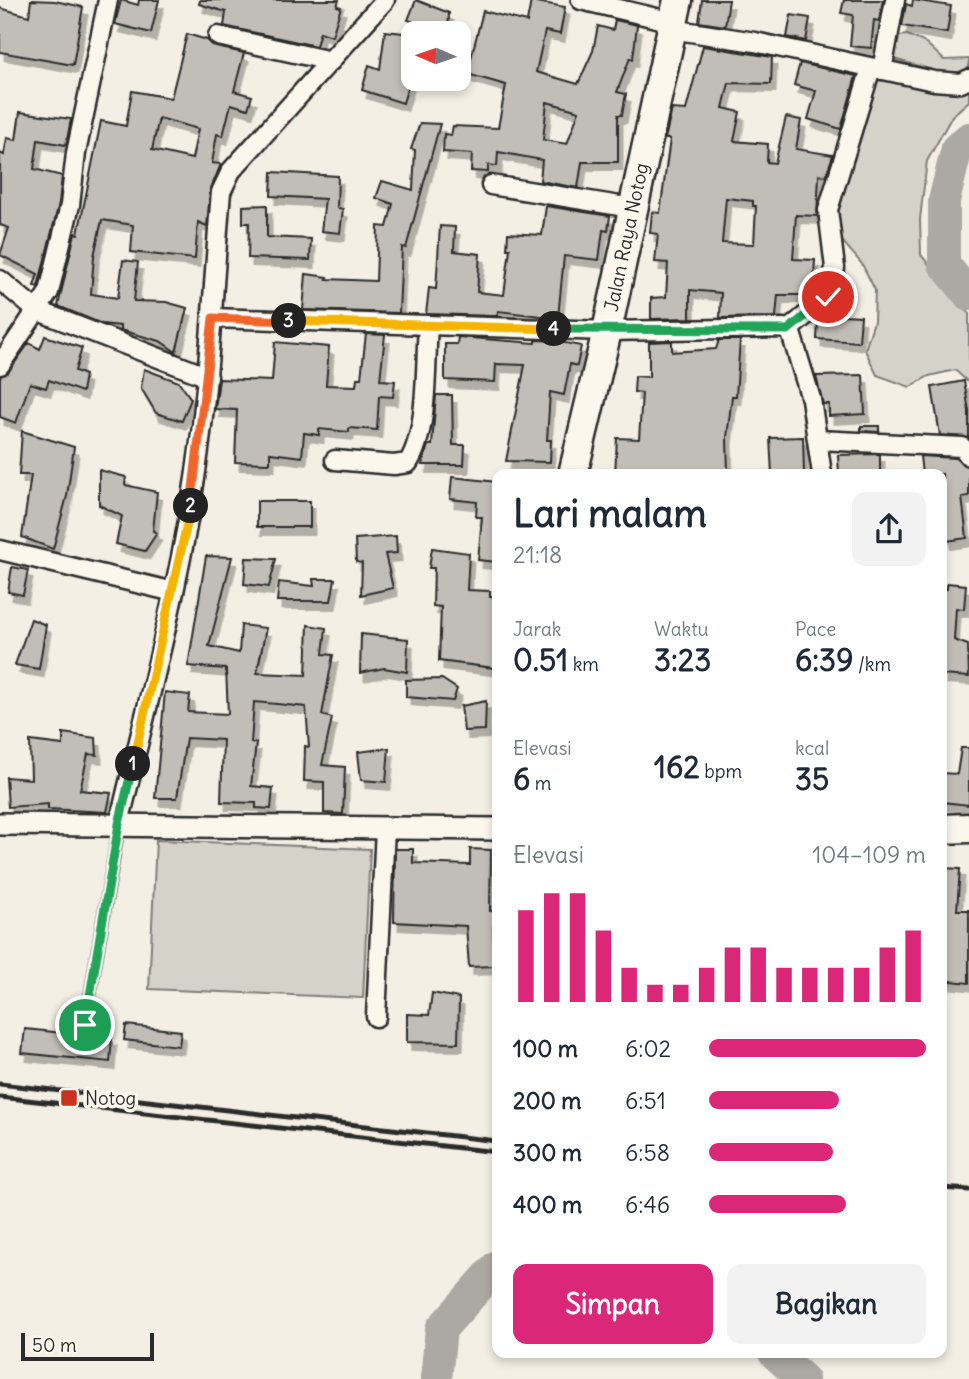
<!DOCTYPE html>
<html lang="id">
<meta charset="utf-8">
<style>
:root{--surface:#fff;--page:#f2f2f3;--text:#1f2937;--muted:#747a83;--accent:#db2777}
body{margin:0;font-family:Delius,sans-serif;background:var(--page);color:var(--text);height:100vh;display:flex;flex-direction:column;font-size:26px;white-space:nowrap}
*{box-sizing:border-box;margin:0}
p{font-size:23px;color:var(--muted)}
.icon{flex:none;width:38px;height:38px;fill:none;stroke:currentColor;stroke-width:2;stroke-linecap:round;stroke-linejoin:round}
.map{position:relative;flex:1;overflow:hidden}
.drawer{position:absolute;left:492px;top:469px;width:455px;height:889px;display:flex;flex-direction:column;background:var(--surface);border-radius:14px;box-shadow:0 4px 10px #0003}
.drawer>*{flex:none}
.needle{width:46px;rotate:272deg}
.controls{position:absolute;left:401px;top:21px;display:grid;gap:14px}
.controls a{display:grid;place-items:center;width:70px;height:70px;border-radius:14px;background:var(--surface);box-shadow:0 4px 10px #0003;font-size:35px}
.scale{position:absolute;left:21px;bottom:18px;width:133px;box-sizing:border-box;padding-left:7px;border:4px solid #2b2b2b;border-top:0;font-size:19px;line-height:24px;white-space:nowrap;color:#2b2b2b;-webkit-text-stroke:5px #fbf7ec;paint-order:stroke}
.pin{position:absolute;display:grid;place-items:center;width:60px;height:60px;color:#fff;margin:-30px;border:4px solid #fff;border-radius:50%;box-shadow:0 2px 7px #0007}
.km{position:absolute;width:35px;height:35px;margin:-18px;border-radius:50%;background:#222;color:#fff;font-size:19px;line-height:35px;text-align:center}
.round{display:grid;place-items:center;flex:none;width:74px;height:74px;border-radius:14px;background:var(--page)}
.headline{display:flex;align-items:center;justify-content:space-between;height:119px;padding:0 21px}
h1{font-size:38px;font-weight:700;line-height:52px}
.figures{display:grid;grid-template-columns:repeat(3,1fr);gap:10px;height:119px;padding:7px 21px}
.figures div{display:grid;align-content:center}
.figures b{font-size:30px;font-weight:700}
.figures small{font-size:19px;font-weight:400}
.figures p{font-size:19px}
.chart{height:196px;padding:14px 21px}
.chart p{display:flex;justify-content:space-between}
.chart svg{width:100%;height:126px;margin-top:7px;stroke:var(--accent);stroke-width:6}
.button{display:flex;gap:14px;margin-top:auto;padding:14px 21px}
.button a{flex:1;height:80px;border-radius:14px;background:var(--accent);color:#fff;font-size:28px;font-weight:700;line-height:80px;text-align:center}
.button a+a{background:var(--page);color:var(--text)}
ul{padding:0 21px;list-style:none;font-size:23px}
li{display:grid;grid-template-columns:112px 84px 1fr;align-items:center;height:52px}
li i{height:18px;border-radius:9px;background:var(--accent)}
.map>svg:first-child{display:block}
</style>
<div class="map">
<svg width="969" height="1379" viewBox="0 0 969 1379">
<defs>
<filter id="shadow"><feDropShadow dx="4.5" dy="8" stdDeviation="0" flood-color="#0004"/></filter>
</defs>
<rect width="100%" height="100%" fill="#f3efe4"/>
<filter id="ink" filterUnits="userSpaceOnUse"><feTurbulence type="fractalNoise" baseFrequency=".0143" numOctaves="2"/><feDisplacementMap in="SourceGraphic" scale="14" xChannelSelector="R" yChannelSelector="G"/><feConvolveMatrix kernelMatrix="1 2 1 2 8 2 1 2 1" color-interpolation-filters="sRGB"/></filter>
<g filter="url(#ink)">
<g fill="#d5d2c9" stroke="#807e7a" stroke-width="2">
<polygon points="907,35 926,43 944,60 969,59 969,101 952,116 927,161 920,219 921,255 969,313 969,383 955,370 929,376 910,387 877,375 865,350 874,321 875,290 862,264 843,242 828,210 871,68 934,81 936,71 880,55 883,38"/>
<polygon points="156,840 370,849 363,998 149,989"/>
</g>
<g fill="none" stroke-linecap="round" stroke-linejoin="round">
<g stroke="#aca9a2" stroke-width="32">
<polyline points="969,138 957,148 944,201 944,264 969,295"/>
<polyline points="774,1353 803,1379"/>
<polyline points="436,1379 441,1329 497,1266"/>
</g>
</g>
<g fill="#c0beb6" stroke="#2b2b2b" stroke-width="2" fill-rule="evenodd" filter="url(#shadow)">
<polygon points="31,0 55,1 83,7 73,65 0,52 0,8 29,16"/>
<polygon points="121,0 138,5 139,0 159,0 151,33 115,24"/>
<polygon points="200,0 339,0 337,6 341,7 332,36 320,32 316,46 224,26 226,12 199,4"/>
<polygon points="416,0 449,13 448,33 408,20"/>
<polygon points="702,0 729,0 725,26 699,22"/>
<polygon points="844,0 883,0 879,21 874,20 871,48 850,46 853,15 841,13"/>
<polygon points="913,0 951,6 947,33 902,26 906,4 912,6"/>
<path d="M531,1L565,7L560,34L545,31L536,72L578,84L593,51L598,26L613,30L615,20L637,25L633,59L630,58L617,92L626,94L622,115H618V162H582L578,188L540,181L542,160L498,152L497,166L488,165V172L471,171L472,154L443,152L444,134L451,135L453,126L498,128L506,85L467,74L483,11L527,22ZM547,102L579,111L567,144L543,140Z"/>
<polygon points="791,15 810,18 806,41 787,37"/>
<polygon points="385,31 413,34 413,70 403,103 362,90 369,65 380,69"/>
<path d="M187,34L207,40L216,47L244,53L234,91L252,96L248,109L231,104L223,136L217,134L212,163L221,164L210,191L207,226L198,222L195,259L131,252L133,225L102,220L94,256L91,294L118,298L123,260L138,262L134,301L166,302L187,308L176,352L160,341L120,330V326L102,324L58,306L75,233L78,234L101,121L126,126L132,91L171,98ZM159,118L198,129L192,159L152,150Z"/>
<path d="M703,46L772,57L771,84L729,83L723,108L740,112L734,141L768,144L767,162L775,163L786,117L801,120L796,149L833,155L826,176L819,175L817,216L796,215L793,259L815,260L813,295H778L776,317L720,318L721,293L690,290V318L651,319V298L666,297L668,263L655,262L658,234L650,233L652,212L660,213L670,139H665L672,109L686,110ZM726,198L753,201V206H756L754,244L722,243Z"/>
<polygon points="800,63 856,76 841,129 808,119 816,91 794,85"/>
<polygon points="20,112 71,119 66,145 38,140 34,169 62,176 59,203 38,287 34,286 38,274 0,255 9,228 0,225 0,153 4,155 7,138 16,140"/>
<polygon points="420,123 440,124 406,248 402,247 399,313 303,310 306,274 328,277 327,279 376,281 378,226 387,227 393,204 376,198 382,181 413,190 415,150 411,149"/>
<polygon points="272,172 338,176 337,208 343,209 340,233 321,231 325,199 271,196"/>
<polygon points="267,205 267,237 311,239 310,260 248,258 249,223 243,223 243,206"/>
<polygon points="546,206 610,216 608,231 603,230 599,260 564,256 558,318 498,311 497,316 426,314 429,288 436,289 440,226 455,227 454,251 480,254 477,292 504,295 510,249 507,249 508,233 542,235"/>
<polygon points="825,314 861,316 859,342 817,339 818,320"/>
<polygon points="366,334 385,335 380,380 395,381 393,397 379,396 377,430 349,428 349,432 319,429 319,435 304,433 302,457 270,453 270,463 235,462 237,410 215,409 219,379 272,381 275,342 329,347 326,385 356,386 357,378 361,378"/>
<polygon points="45,336 82,348 75,371 85,375 82,392 49,380 46,388 30,383 16,423 0,417 0,376 9,371 29,343 40,349"/>
<polygon points="458,337 535,343 536,340 555,341 581,346 577,366 570,364 564,395 550,392 547,440 551,440 550,462 506,461 525,365 496,364 495,382 445,380 445,344 457,344"/>
<polygon points="719,340 740,340 736,396 732,396 727,437 728,474 615,474 617,438 639,439 642,393 634,392 635,376 649,377 649,342 672,341 672,352 716,349"/>
<polygon points="144,369 179,382 191,399 182,421 156,413 141,388"/>
<polygon points="863,375 865,414 829,416 829,404 823,404 816,376"/>
<polygon points="964,381 969,411 969,438 940,435 932,387"/>
<polygon points="436,395 452,395 453,445 465,445 464,465 422,465 428,445 432,445"/>
<polygon points="861,426 879,426 879,432 861,431"/>
<polygon points="22,431 74,447 67,496 53,549 22,537 31,475 19,475"/>
<polygon points="803,437 804,474 772,474 770,438"/>
<polygon points="880,454 880,474 839,474 838,455"/>
<polygon points="920,456 956,458 969,467 969,496 962,497 967,538 946,541 942,474 922,474"/>
<polygon points="99,470 126,477 125,485 157,492 153,531 157,533 145,551 116,544 122,516 99,505"/>
<polygon points="452,477 497,482 497,562 478,560 482,517 476,517 477,502 450,499"/>
<rect x="257" y="501" width="53" height="26"/>
<polygon points="396,536 397,553 385,554 393,588 361,595 362,563 356,562 355,539"/>
<polygon points="432,548 469,553 467,590 490,591 490,597 497,597 495,668 439,661 441,607 433,606 434,568 429,568"/>
<polygon points="206,556 232,557 209,646 239,653 241,625 266,628 257,673 306,675 308,625 326,628 323,654 333,655 322,715 332,718 322,765 345,767 343,814 324,813 324,782 304,781 305,746 309,747 306,707 277,704 254,702 251,743 256,743 251,786 273,788 271,809 256,808 256,803 221,802 223,740 186,738 177,798 155,798 165,692 190,695 188,712 228,714 226,669 188,666"/>
<polygon points="246,558 276,559 269,587 244,584"/>
<polygon points="12,567 28,570 23,595 8,592"/>
<polygon points="313,579 335,579 331,601 277,601 279,582 314,586"/>
<polygon points="947,583 966,585 964,609 956,608 954,640 968,645 969,677 942,675 942,589 947,589"/>
<polygon points="31,619 46,625 39,669 15,665"/>
<polygon points="361,634 408,639 407,672 384,668 360,673"/>
<polygon points="442,679 457,689 453,701 406,697 406,680"/>
<polygon points="486,701 485,730 464,731 461,706"/>
<polygon points="63,733 96,738 97,755 88,754 80,790 111,793 107,812 48,809 48,804 8,807 6,777 31,779 30,741 63,745"/>
<polygon points="389,748 386,782 361,780 358,752"/>
<polygon points="961,748 969,748 969,805 942,802 942,773 957,774"/>
<polygon points="395,849 413,849 413,863 470,865 470,849 491,850 490,911 497,911 497,928 493,927 495,966 469,967 466,926 394,922"/>
<polygon points="942,868 960,869 957,910 969,910 969,983 942,980"/>
<polygon points="432,993 459,998 458,1043 407,1042 407,1014 429,1015"/>
<polygon points="126,1025 181,1031 179,1046 124,1040"/>
<polygon points="25,1029 112,1038 110,1062 22,1053"/>
</g>
<g fill="none" stroke-linecap="round" stroke-linejoin="round">
<defs>
<polyline id="service" points="85,1025 119,826"/>
<g id="minor">
<polyline points="581,0 673,22"/>
<polyline points="671,29 755,42 934,81 961,83 969,79"/>
<polyline points="218,36 331,61"/>
<polyline points="882,70 895,0"/>
<polyline points="491,185 632,208"/>
<polyline points="0,280 36,310 208,377"/>
<polyline points="213,318 607,331 784,328 791,333 811,399 822,474"/>
<polyline points="788,330 828,297 835,268 828,210 871,68"/>
<polyline points="0,365 49,292 70,205 76,153 108,0"/>
<polyline points="818,440 962,447 969,456"/>
<path d="M335,460L394,465L408,463C429,430 425,364 428,325"/>
<polyline points="0,550 174,592"/>
<path d="M119,824C144,717 173,611 191,503C209,400 212,296 221,192L231,171L385,0"/>
<polyline points="376,1017 385,828"/>
</g>
<polyline id="tertiary" points="0,824 497,829"/>
<g id="trunk">
<polyline points="573,474 607,331 678,0"/>
<polyline points="942,829 969,828"/>
</g>
</defs>
<use href="#service" stroke="#2b2b2b" stroke-width="14"/>
<use href="#minor" stroke="#2b2b2b" stroke-width="23"/>
<use href="#tertiary" stroke="#2b2b2b" stroke-width="26"/>
<use href="#trunk" stroke="#2b2b2b" stroke-width="33"/>
<use href="#service" stroke="#fbf7ec" stroke-width="9"/>
<use href="#minor" stroke="#fbf7ec" stroke-width="18"/>
<use href="#tertiary" stroke="#fbf7ec" stroke-width="21"/>
<use href="#trunk" stroke="#fbf7ec" stroke-width="28"/>
<g stroke="#2b2b2b" stroke-width="5">
<polyline points="0,1084 497,1141"/>
<polyline points="0,1097 497,1152"/>
<polyline points="942,1188 969,1190"/>
</g>
</g>
</g>
<g fill="none" stroke-linecap="round" stroke-linejoin="round" filter="url(#ink)">
<defs>
<polyline id="split-1" points="85,1025 119,824 133,764"/>
<polyline id="split-2" points="133,764 191,506"/>
<polyline id="split-3" points="191,506 213,318 289,321"/>
<polyline id="split-4" points="289,321 554,329"/>
<polyline id="split-5" points="554,329 788,330 828,297"/>
</defs>
<use href="#split-1" stroke="#fff" stroke-width="14"/>
<use href="#split-2" stroke="#fff" stroke-width="14"/>
<use href="#split-3" stroke="#fff" stroke-width="14"/>
<use href="#split-4" stroke="#fff" stroke-width="14"/>
<use href="#split-5" stroke="#fff" stroke-width="14"/>
<use href="#split-1" stroke="#22a559" stroke-width="9"/>
<use href="#split-2" stroke="#f5b400" stroke-width="9"/>
<use href="#split-3" stroke="#f0652b" stroke-width="9"/>
<use href="#split-4" stroke="#f5b400" stroke-width="9"/>
<use href="#split-5" stroke="#22a559" stroke-width="9"/>
</g>
<rect fill="#c8321e" stroke="#fbf7ec" stroke-width="2.5" x="60" y="1089" width="18" height="18" rx="3.5"/>
<g text-anchor="middle" dominant-baseline="central" stroke-width="7" stroke-linejoin="round" paint-order="stroke">
<g font-size="19" fill="#2b2b2b" stroke="#fbf7ec">
<text transform="translate(626 237) rotate(-78)">Jalan Raya Notog</text>
</g>
<g font-size="19" fill="#2b2b2b" stroke="#fbf7ec" text-anchor="start">
<text x="85" y="1098">Notog</text>
</g>
</g>
</svg>
<div class="controls">
<a><svg class="needle" viewBox="-14 -14 28 28"><path d="M0-13l5 13h-10z" fill="#e53935"/><path d="M0 13l5-13h-10z" fill="#747a83"/></svg></a>
</div>
<div class="scale">50 m</div>
<div class="pin" style="left:85px;top:1025px;background:#1e9e55"><svg class="icon" aria-label="arrive" viewBox="0 0 24 24"><path d="M6 21V4h12l-3 4 3 4H6"/></svg></div>
<div class="pin" style="left:828px;top:297px;background:#d93025"><svg class="icon" aria-label="check" viewBox="0 0 24 24"><path d="M5 12l5 5 9-10"/></svg></div>
<b class="km" style="left:133px;top:764px">1</b>
<b class="km" style="left:191px;top:506px">2</b>
<b class="km" style="left:289px;top:321px">3</b>
<b class="km" style="left:554px;top:329px">4</b>
<section class="drawer">
<div class="headline"><div><h1>Lari malam</h1><p>21:18</p></div><a class="round"><svg class="icon" aria-label="share" viewBox="0 0 24 24"><path d="M12 15V3M7 8l5-5 5 5M5 13v7h14v-7"/></svg></a></div>
<div class="figures">
<div><p>Jarak</p><b>0.51<small> km</small></b></div>
<div><p>Waktu</p><b>3:23</b></div>
<div><p>Pace</p><b>6:39<small> /km</small></b></div>
</div>
<div class="figures">
<div><p>Elevasi</p><b>6<small> m</small></b></div>
<div><b>162<small> bpm</small></b></div>
<div><p>kcal</p><b>35</b></div>
</div>
<div class="chart"><p><span>Elevasi</span>104–109 m</p>
<svg viewBox="0 0 160 44" preserveAspectRatio="none"><path d="M5 44V12M15 44V6M25 44V6M35 44V19M45 44V32M55 44V38M65 44V38M75 44V32M85 44V25M95 44V25M105 44V32M115 44V32M125 44V32M135 44V32M145 44V25M155 44V19"/></svg>
</div>
<ul>
<li><b>100 m</b>6:02<i style="width:100%"></i></li>
<li><b>200 m</b>6:51<i style="width:60%"></i></li>
<li><b>300 m</b>6:58<i style="width:57%"></i></li>
<li><b>400 m</b>6:46<i style="width:63%"></i></li>
</ul>
<div class="button"><a>Simpan</a><a>Bagikan</a></div>
</section>
</div>
